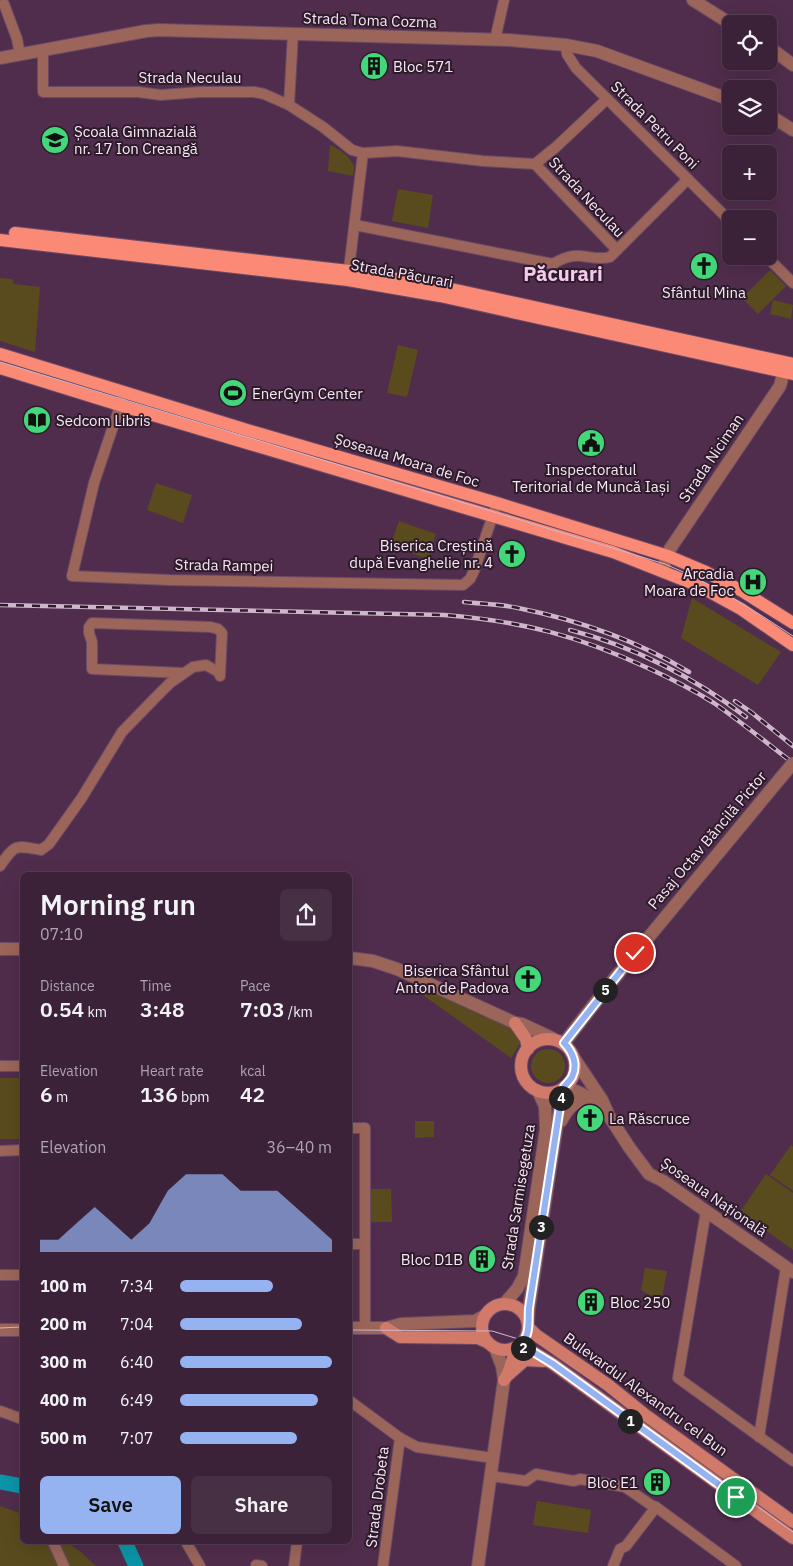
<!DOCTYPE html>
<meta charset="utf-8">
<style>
:root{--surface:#3c2239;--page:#472f44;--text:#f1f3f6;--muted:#aca4ae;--line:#553f53;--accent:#95b2f1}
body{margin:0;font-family:"IBM Plex Sans",sans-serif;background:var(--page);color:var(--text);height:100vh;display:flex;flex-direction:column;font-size:19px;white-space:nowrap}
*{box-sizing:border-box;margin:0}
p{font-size:16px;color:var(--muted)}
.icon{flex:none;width:28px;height:28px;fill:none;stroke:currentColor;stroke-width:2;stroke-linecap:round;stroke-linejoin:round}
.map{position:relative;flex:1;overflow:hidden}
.panel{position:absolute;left:20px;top:872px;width:332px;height:672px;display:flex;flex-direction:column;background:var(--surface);border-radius:8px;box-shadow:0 5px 20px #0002,0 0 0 1px var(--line)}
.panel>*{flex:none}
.fabs{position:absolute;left:722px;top:15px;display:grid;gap:10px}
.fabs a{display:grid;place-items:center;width:55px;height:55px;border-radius:8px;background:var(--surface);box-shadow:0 5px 20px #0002,0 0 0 1px var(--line);font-size:25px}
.pin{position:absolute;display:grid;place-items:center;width:42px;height:42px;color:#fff;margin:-21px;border:2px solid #fff;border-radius:50%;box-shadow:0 1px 5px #0007}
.km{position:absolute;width:25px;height:25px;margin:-12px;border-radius:50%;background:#222;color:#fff;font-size:14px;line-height:25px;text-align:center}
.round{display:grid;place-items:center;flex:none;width:52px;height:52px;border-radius:8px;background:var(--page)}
.overview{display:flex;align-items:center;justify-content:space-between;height:85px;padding:0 20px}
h1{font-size:28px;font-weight:600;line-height:38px}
.metrics{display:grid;grid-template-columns:repeat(3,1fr);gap:8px;height:85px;padding:5px 20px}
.metrics div{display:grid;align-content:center}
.metrics b{font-size:21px;font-weight:600}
.metrics small{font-size:14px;font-weight:400}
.metrics p{font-size:14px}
.chart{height:140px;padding:10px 20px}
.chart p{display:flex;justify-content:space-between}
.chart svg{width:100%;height:90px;margin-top:5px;fill:var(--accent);opacity:.7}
.action{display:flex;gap:10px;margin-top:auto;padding:10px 20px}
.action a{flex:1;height:58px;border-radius:8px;background:var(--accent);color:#111;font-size:20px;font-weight:600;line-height:58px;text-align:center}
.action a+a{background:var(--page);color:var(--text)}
ul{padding:0 20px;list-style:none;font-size:16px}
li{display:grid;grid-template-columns:80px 60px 1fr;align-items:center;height:38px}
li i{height:12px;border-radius:6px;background:var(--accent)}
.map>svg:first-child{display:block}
</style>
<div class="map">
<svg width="793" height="1566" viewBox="0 0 793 1566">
<rect width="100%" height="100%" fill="#502d4c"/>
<g fill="#594b1e">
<path d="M330,145C337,147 352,158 354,167C354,170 353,173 353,176L328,171Z"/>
<polygon points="398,189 433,195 428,228 392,221"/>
<polygon points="770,270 786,286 758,314 742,298"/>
<polygon points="0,278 12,279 14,284 40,287 35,352 0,341"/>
<polygon points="773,300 793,305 791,319 770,314"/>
<polygon points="398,345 418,350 407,397 387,393"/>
<polygon points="156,483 192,495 183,523 147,510"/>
<polygon points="399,521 436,534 428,559 390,546"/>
<polygon points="692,598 781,652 758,685 681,638"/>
<polygon points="416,984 514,1030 521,1042 511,1058 413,988"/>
<circle cx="548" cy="1066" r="17"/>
<rect x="0" y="1078" width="22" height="61"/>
<polygon points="415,1121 434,1121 434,1137 415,1138"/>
<polygon points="791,1145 793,1147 793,1191 770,1175"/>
<polygon points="766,1174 793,1193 793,1250 740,1212"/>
<polygon points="370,1189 391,1189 392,1222 370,1222"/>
<polygon points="645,1268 667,1271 661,1302 641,1290"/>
<polygon points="537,1501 591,1510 588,1533 533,1525"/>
<polygon points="0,1506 22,1514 22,1542 68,1543 81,1552 96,1566 0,1566"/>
</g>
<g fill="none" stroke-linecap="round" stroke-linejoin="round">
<g stroke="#0c94a8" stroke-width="15">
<polyline points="0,1482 22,1486"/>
<polyline points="125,1542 136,1566"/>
</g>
<defs>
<g id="minor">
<polyline points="4,4 17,39 20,54"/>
<polyline points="495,40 504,0"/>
<polyline points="566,45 567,54 576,68 731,222"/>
<polyline points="43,50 43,92 138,92 161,95 200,92 254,92 264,94 289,105 323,127 352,150 363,153"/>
<polyline points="289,105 293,34"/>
<polyline points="535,164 617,250"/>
<path d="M355,225L553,264C561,259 572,255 581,256C592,257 599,260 610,257L688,179"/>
<polyline points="766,256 793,283"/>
<polyline points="348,277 363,153 397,151 483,161 535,164 556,147 607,99"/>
<polyline points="122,400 94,483 72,576 170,580 463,585 470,579 474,571 495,509"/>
<polyline points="183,673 92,669 92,642 89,633 89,627 92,623 211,627 218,629 222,633 220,676"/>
<path d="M0,866C15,844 15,845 41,850L49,844L81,799L122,732L155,698L170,683L193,667L206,665L220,673"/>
<polyline points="0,1066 22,1066"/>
<polyline points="350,1128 365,1128 365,1328"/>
<polyline points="0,1151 22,1150"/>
<polyline points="706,1211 678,1378 793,1461"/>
<polyline points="350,1244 365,1244"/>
<polyline points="0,1275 22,1275"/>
<polyline points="350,1401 400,1438 417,1447 493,1458"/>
<polyline points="0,1411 22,1419"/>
<polyline points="759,1437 786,1267"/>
<polyline points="491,1476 526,1481 536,1474 574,1481 580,1479 625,1487 651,1505 656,1507 626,1546 620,1549 613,1566"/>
<polyline points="656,1507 736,1566"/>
<polyline points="53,1542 64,1566"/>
<polyline points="186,1542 200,1566"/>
<polyline points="256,1565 262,1566"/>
<polyline points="294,1566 297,1542"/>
<polyline points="383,1566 400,1438"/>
</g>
<g id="tertiary">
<polyline points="693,0 731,24"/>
<polyline points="769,47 793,65"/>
<polyline points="0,58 146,31 159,30 509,40 566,45 597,51 731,100"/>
<polyline points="769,115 793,130"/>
<polyline points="662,571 670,549 780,386 786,363"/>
<polyline points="0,949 22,949"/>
<polyline points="350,958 373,961 397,969 515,1023 522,1024 552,1038"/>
<polyline points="564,1043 609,985"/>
<polyline points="574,1058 602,1100 609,1116 629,1147 649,1174 663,1181 793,1272"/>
<path d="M561,1121C570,1105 577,1096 594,1109"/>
<polyline points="504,1304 517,1289 524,1276 546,1129 545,1106 538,1091"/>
<path d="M528,1322L529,1308L558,1118L564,1087C580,1092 590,1097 602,1109"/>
<polyline points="350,1328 386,1328 401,1324 475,1321 484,1316"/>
<polyline points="0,1330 22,1330"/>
<polyline points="478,1566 504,1380 502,1366 495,1348"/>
</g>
<g id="secondary">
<polyline points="515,1023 526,1039 528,1049"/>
<circle cx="548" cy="1066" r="27"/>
<circle cx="505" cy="1327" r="23"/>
<polyline points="386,1328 400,1337 478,1338 487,1342"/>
<polyline points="529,1328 536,1335 608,1385 644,1414 793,1522"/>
<polyline points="508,1375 525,1360 544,1361"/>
<path d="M504,1380C512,1370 511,1357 518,1347L535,1353L553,1364L793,1538"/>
</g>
<g id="primary">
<polyline points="15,233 349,271 442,287 793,364"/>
<polyline points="0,240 348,280 440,296 793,374"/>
<polyline points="0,354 247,430 497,503 668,556 706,572 742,591 793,623"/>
<polyline points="0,368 126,407 613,552 699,586 741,609 793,645"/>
</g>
</defs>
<use href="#minor" stroke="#6b4a67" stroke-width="12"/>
<use href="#tertiary" stroke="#6b4a67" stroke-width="14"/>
<use href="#secondary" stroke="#6b4a67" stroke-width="14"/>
<use href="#primary" stroke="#6b4a67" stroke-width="14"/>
<use href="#minor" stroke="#9c655a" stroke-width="10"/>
<use href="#tertiary" stroke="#9c655a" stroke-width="12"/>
<use href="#secondary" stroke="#d17a6a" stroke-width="12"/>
<use href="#primary" stroke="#fa8a75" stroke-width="12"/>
<g stroke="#d0b6cc" stroke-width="1">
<path d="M0,362L665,564C711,583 752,609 793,636"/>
<polyline points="0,1328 22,1327"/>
<polyline points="350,1330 492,1331 525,1341 793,1532"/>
</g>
<defs>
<g id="rail">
<path d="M464,602C482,604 500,604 518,608C578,620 636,640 689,672"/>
<path d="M0,605L444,615C522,621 579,636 650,669C672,679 693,690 714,703C741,722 767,743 793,763"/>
<path d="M570,630C633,646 695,678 746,717"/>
<polyline points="735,701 751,712 793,746"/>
</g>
</defs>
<use href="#rail" stroke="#d0b6cc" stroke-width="4.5"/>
<use href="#rail" stroke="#2c1c2a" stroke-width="2.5" stroke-dasharray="8" stroke-linecap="butt"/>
<defs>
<polyline id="tertiary-bridge" points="609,985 793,763"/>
</defs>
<use href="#tertiary-bridge" stroke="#6b4a67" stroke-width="14" stroke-linecap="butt"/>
<use href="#tertiary-bridge" stroke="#9c655a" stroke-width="12"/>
</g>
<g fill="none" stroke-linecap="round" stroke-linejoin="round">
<defs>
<path id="route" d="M635,953L564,1043C573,1052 578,1065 572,1077C570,1081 566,1084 564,1087C562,1091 562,1096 561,1100L529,1308C528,1323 531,1337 518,1347L535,1353L553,1364L736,1497"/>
</defs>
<use href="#route" stroke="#fff" stroke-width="10"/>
<use href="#route" stroke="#95b2f1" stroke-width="6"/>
</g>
<defs>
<symbol id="building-disc" viewBox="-11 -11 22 22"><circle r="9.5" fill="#44d77a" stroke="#2c1c2a"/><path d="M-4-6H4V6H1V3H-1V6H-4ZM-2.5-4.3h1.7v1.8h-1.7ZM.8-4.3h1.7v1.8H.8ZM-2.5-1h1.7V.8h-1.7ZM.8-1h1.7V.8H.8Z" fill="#111"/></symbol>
<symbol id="school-disc" viewBox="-11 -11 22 22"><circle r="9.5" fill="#44d77a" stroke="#2c1c2a"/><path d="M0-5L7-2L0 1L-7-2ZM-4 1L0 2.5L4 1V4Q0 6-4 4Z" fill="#111"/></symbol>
<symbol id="church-disc" viewBox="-11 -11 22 22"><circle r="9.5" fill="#44d77a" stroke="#2c1c2a"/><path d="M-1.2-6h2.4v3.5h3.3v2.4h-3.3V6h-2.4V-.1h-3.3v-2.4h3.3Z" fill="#111"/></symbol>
<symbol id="stadium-disc" viewBox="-11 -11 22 22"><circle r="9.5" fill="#44d77a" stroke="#2c1c2a"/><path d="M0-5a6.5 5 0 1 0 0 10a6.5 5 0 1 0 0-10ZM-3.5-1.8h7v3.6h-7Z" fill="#111"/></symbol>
<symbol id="library-disc" viewBox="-11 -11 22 22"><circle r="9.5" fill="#44d77a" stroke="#2c1c2a"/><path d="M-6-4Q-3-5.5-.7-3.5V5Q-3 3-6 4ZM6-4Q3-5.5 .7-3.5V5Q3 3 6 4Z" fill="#111"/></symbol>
<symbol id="civic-disc" viewBox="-11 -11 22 22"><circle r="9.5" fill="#44d77a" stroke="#2c1c2a"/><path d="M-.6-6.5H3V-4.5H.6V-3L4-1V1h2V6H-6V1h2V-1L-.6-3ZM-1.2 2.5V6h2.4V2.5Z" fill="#111"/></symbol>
<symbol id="hospital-disc" viewBox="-11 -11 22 22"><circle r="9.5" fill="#44d77a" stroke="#2c1c2a"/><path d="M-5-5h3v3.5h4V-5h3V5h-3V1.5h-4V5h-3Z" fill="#111"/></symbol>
</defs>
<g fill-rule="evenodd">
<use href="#building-disc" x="358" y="50" width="32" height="32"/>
<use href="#school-disc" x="39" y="124" width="32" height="32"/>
<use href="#church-disc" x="688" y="250" width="32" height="32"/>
<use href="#stadium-disc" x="217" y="377" width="32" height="32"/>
<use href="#library-disc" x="21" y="404" width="32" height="32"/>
<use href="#civic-disc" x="575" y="427" width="32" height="32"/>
<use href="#church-disc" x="496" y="538" width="32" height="32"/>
<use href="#hospital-disc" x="737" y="566" width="32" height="32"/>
<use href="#church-disc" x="512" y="963" width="32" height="32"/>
<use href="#church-disc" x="574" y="1102" width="32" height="32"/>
<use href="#building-disc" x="466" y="1243" width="32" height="32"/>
<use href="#building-disc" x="575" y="1286" width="32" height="32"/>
<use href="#building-disc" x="641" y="1466" width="32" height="32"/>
</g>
<g text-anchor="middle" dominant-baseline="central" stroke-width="4" stroke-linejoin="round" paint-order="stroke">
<g font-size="15" fill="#fbe4f7" stroke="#2c1c2a">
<text transform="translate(370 20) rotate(2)">Strada Toma Cozma</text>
<text x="190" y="77">Strada Neculau</text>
<text transform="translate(655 125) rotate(45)">Strada Petru Poni</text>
<text transform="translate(587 197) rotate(47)">Strada Neculau</text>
<text transform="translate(402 273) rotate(10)">Strada Păcurari</text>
<text transform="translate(711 458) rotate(-56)">Strada Niciman</text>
<text transform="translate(407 460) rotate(17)">Șoseaua Moara de Foc</text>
<text transform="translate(224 565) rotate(1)">Strada Rampei</text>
<text transform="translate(707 840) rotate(-50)">Pasaj Octav Băncilă Pictor</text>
<text transform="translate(518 1197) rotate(-81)">Strada Sarmisegetuza</text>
<text transform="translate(714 1197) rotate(35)">Șoseaua Națională</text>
<text transform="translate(646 1394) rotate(36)">Bulevardul Alexandru cel Bun</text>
<text transform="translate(377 1497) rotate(-83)">Strada Drobeta</text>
</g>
<g font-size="15" fill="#fbe4f7" stroke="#2c1c2a" text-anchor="start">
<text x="393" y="66">Bloc 571</text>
<text x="74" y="131">Școala Gimnazială<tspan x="74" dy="17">nr. 17 Ion Creangă</tspan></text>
<text x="704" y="292" text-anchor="middle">Sfântul Mina</text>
<text x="252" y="393">EnerGym Center</text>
<text x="56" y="420">Sedcom Libris</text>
<text x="591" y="469" text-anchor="middle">Inspectoratul<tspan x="591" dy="17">Teritorial de Muncă Iași</tspan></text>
<text x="493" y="545" text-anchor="end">Biserica Creștină<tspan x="493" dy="17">după Evanghelie nr. 4</tspan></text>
<text x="734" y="573" text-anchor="end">Arcadia<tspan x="734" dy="17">Moara de Foc</tspan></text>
<text x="509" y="970" text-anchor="end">Biserica Sfântul<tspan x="509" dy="17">Anton de Padova</tspan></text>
<text x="609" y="1118">La Răscruce</text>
<text x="463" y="1259" text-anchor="end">Bloc D1B</text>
<text x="610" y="1302">Bloc 250</text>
<text x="638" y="1482" text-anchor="end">Bloc E1</text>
</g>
<g font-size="20" font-weight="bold" fill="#f6c9ee" stroke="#2c1c2a">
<text x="563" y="273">Păcurari</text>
</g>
</g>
</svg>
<div class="fabs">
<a><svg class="icon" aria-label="locate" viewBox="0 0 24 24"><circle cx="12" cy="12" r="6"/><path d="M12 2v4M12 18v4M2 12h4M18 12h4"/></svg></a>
<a><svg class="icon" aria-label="layers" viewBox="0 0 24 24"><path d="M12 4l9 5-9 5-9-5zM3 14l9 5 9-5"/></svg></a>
<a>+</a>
<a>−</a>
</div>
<div class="pin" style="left:736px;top:1497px;background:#1e9e55"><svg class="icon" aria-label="arrive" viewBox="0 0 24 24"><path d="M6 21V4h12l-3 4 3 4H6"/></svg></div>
<div class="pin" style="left:635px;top:953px;background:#d93025"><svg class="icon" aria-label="check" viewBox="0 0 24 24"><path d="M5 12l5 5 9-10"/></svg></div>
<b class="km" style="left:630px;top:1421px">1</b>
<b class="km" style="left:523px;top:1348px">2</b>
<b class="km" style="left:541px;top:1227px">3</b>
<b class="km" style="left:561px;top:1098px">4</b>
<b class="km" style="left:605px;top:990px">5</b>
<section class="panel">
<div class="overview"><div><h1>Morning run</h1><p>07:10</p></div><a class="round"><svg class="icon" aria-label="share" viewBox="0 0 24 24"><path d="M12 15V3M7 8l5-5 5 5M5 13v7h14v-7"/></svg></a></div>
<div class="metrics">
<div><p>Distance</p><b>0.54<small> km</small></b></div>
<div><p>Time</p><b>3:48</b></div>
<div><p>Pace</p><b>7:03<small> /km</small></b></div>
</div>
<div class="metrics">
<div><p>Elevation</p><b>6<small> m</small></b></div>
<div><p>Heart rate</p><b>136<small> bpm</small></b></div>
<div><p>kcal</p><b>42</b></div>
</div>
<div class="chart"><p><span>Elevation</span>36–40 m</p>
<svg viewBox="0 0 160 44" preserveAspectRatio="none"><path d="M0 44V38L10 38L20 30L30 22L40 30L50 38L60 30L70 14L80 6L90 6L100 6L110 14L120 14L130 14L140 22L150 30L160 38V44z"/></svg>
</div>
<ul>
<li><b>100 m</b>7:34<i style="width:61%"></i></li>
<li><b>200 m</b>7:04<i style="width:80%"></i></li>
<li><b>300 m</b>6:40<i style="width:100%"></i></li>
<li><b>400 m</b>6:49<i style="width:91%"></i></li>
<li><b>500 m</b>7:07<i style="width:77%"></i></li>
</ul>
<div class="action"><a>Save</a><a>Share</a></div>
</section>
</div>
